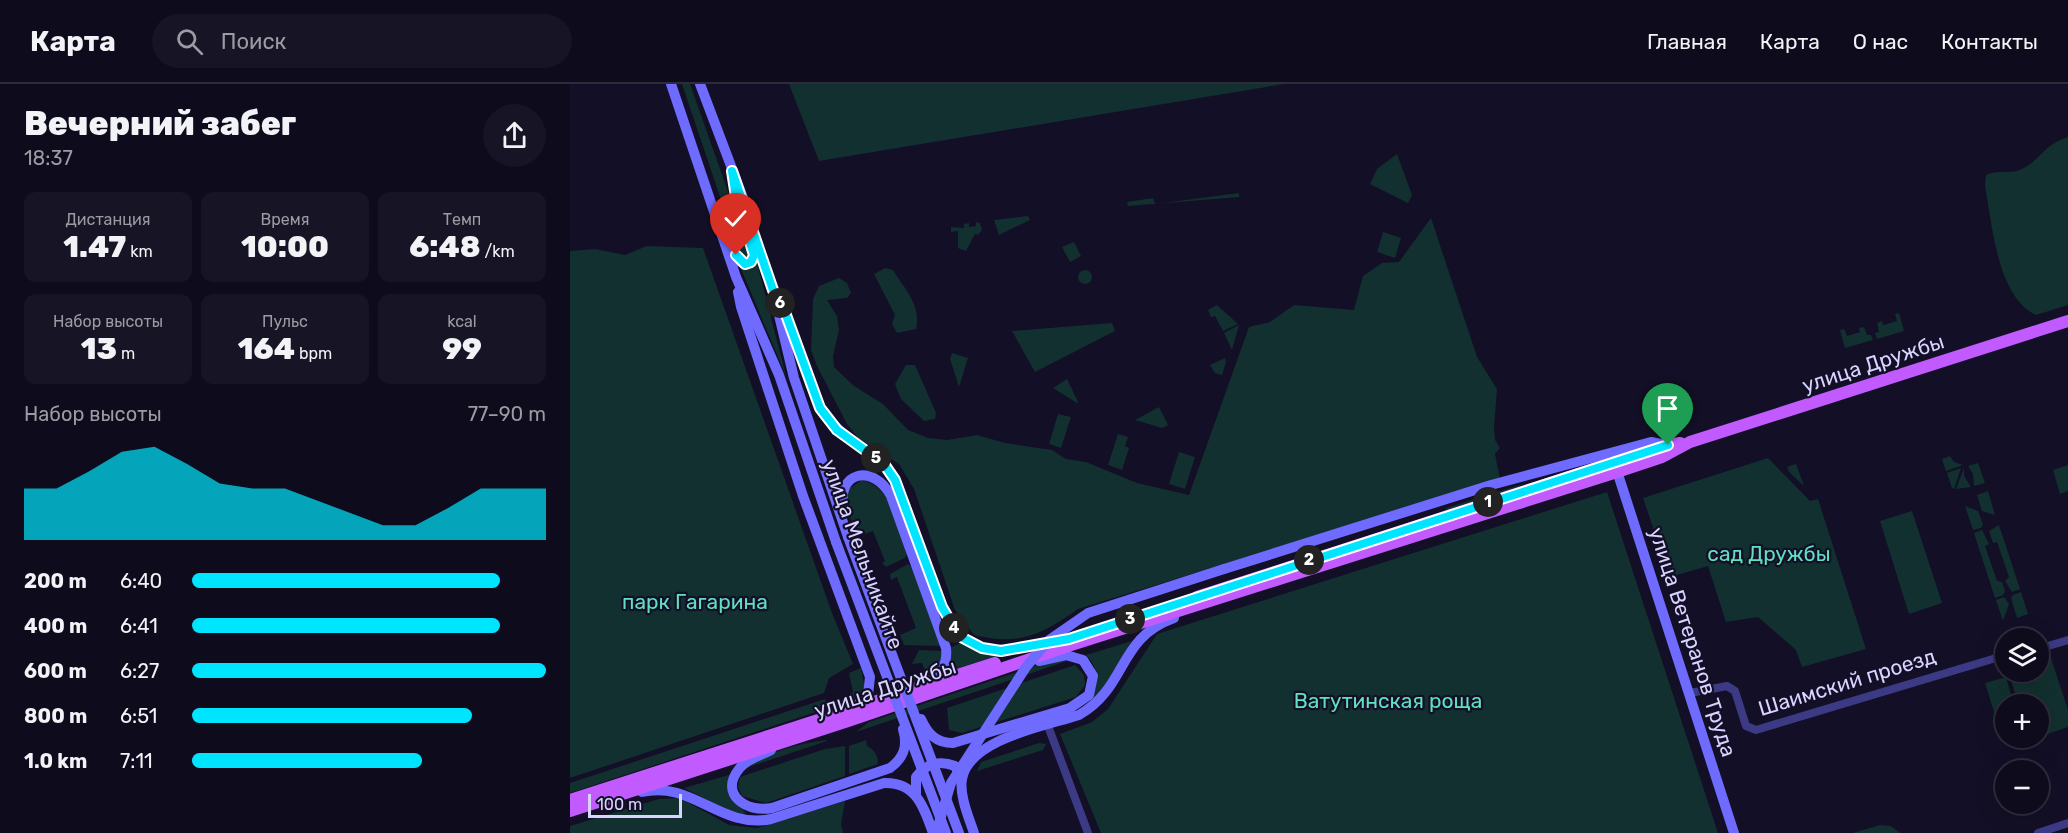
<!DOCTYPE html>
<html lang="ru">
<meta charset="utf-8">
<style>
:root{--surface:#0e0b1c;--page:#171425;--text:#f1f3f6;--muted:#9b9ba3;--line:#2e2b3b;--accent:#00e5ff}
body{margin:0;font-family:Rubik,sans-serif;background:var(--page);color:var(--text);height:100vh;display:flex;flex-direction:column;font-size:22px;white-space:nowrap}
*{box-sizing:border-box;margin:0}
p{font-size:20px;color:var(--muted)}
.icon{flex:none;width:33px;height:33px;fill:none;stroke:currentColor;stroke-width:2;stroke-linecap:round;stroke-linejoin:round}
.map{position:relative;flex:1;overflow:hidden}
.side{display:flex;flex-direction:column;background:var(--surface);width:570px}
.side>*{flex:none}
.tools{position:absolute;left:1425px;top:544px;display:grid;gap:12px}
.tools a{display:grid;place-items:center;width:54px;height:54px;border-radius:50%;background:var(--surface);box-shadow:0 6px 24px #0002,0 0 0 2px var(--line);font-size:30px}
.scale{position:absolute;left:18px;bottom:15px;width:94px;box-sizing:border-box;padding-left:6px;border:3px solid #d9d4ff;border-top:0;font-size:16px;line-height:21px;white-space:nowrap;color:#d9d4ff;-webkit-text-stroke:4px #130f26;paint-order:stroke}
.pin{position:absolute;display:grid;place-items:center;width:51px;height:51px;color:#fff;margin:-62px -26px;border-radius:50% 50% 50% 0;rotate:-45deg;box-shadow:0 0 6px #0007}
.pin .icon{rotate:45deg}
.km{position:absolute;width:30px;height:30px;margin:-15px;border-radius:50%;background:#222;color:#fff;font-size:16px;line-height:30px;text-align:center}
.round{display:grid;place-items:center;flex:none;width:63px;height:63px;border-radius:32px;background:var(--page)}
.summary{display:flex;align-items:center;justify-content:space-between;height:102px;padding:0 24px}
h1{font-size:33px;font-weight:800;line-height:45px}
.metrics{display:grid;grid-template-columns:repeat(3,1fr);gap:9px;height:102px;padding:6px 24px}
.metrics div{display:grid;align-content:center;border-radius:12px;background:var(--page);text-align:center}
.metrics b{font-size:30px;font-weight:800}
.metrics small{font-size:16px;font-weight:400}
.metrics p{font-size:16px}
.chart{height:168px;padding:12px 24px}
.chart p{display:flex;justify-content:space-between}
.chart svg{width:100%;height:108px;margin-top:6px;fill:var(--accent);opacity:.7}
ul{padding:0 24px;list-style:none;font-size:20px}
li{display:grid;grid-template-columns:96px 72px 1fr;align-items:center;height:45px}
li i{height:15px;border-radius:8px;background:var(--accent)}
header{display:flex;align-items:center;gap:36px;box-sizing:border-box;height:84px;padding:0 30px;background:var(--surface);border-bottom:2px solid var(--line)}
header strong{font-size:28px}
nav{display:flex;gap:33px;margin-inline-start:auto;font-size:21px}
.search{width:420px;height:54px;background:var(--page);display:flex;align-items:center;gap:15px;box-sizing:border-box;padding:0 21px;border-radius:33px;color:var(--muted);font-size:22px}
main{display:flex;flex:1;min-height:0}
.map>svg:first-child{display:block}
</style>
<header>
<strong>Карта</strong>
<div class="search"><svg class="icon" aria-label="search" viewBox="0 0 24 24"><circle cx="10" cy="10" r="6"/><path d="M15 15l6 6"/></svg>Поиск</div>
<nav><a>Главная</a><a>Карта</a><a>О нас</a><a>Контакты</a></nav>
</header>
<main>
<section class="side">
<div class="summary"><div><h1>Вечерний забег</h1><p>18:37</p></div><a class="round"><svg class="icon" aria-label="share" viewBox="0 0 24 24"><path d="M12 15V3M7 8l5-5 5 5M5 13v7h14v-7"/></svg></a></div>
<div class="metrics">
<div><p>Дистанция</p><b>1.47<small> km</small></b></div>
<div><p>Время</p><b>10:00</b></div>
<div><p>Темп</p><b>6:48<small> /km</small></b></div>
</div>
<div class="metrics">
<div><p>Набор высоты</p><b>13<small> m</small></b></div>
<div><p>Пульс</p><b>164<small> bpm</small></b></div>
<div><p>kcal</p><b>99</b></div>
</div>
<div class="chart"><p><span>Набор высоты</span>77–90 m</p>
<svg viewBox="0 0 160 44" preserveAspectRatio="none"><path d="M0 44V23L10 23L20 16L30 8L40 6L50 13L60 21L70 23L80 23L90 28L100 33L110 38L120 38L130 31L140 23L150 23L160 23V44z"/></svg>
</div>
<ul>
<li><b>200 m</b>6:40<i style="width:87%"></i></li>
<li><b>400 m</b>6:41<i style="width:87%"></i></li>
<li><b>600 m</b>6:27<i style="width:100%"></i></li>
<li><b>800 m</b>6:51<i style="width:79%"></i></li>
<li><b>1.0 km</b>7:11<i style="width:65%"></i></li>
</ul>
</section>
<div class="map">
<svg width="1498" height="749" viewBox="0 0 1498 749">
<rect width="100%" height="100%" fill="#130f26"/>
<g fill="#12302f">
<polygon points="112,0 120,0 179,167 175,175 170,172"/>
<polygon points="219,0 714,0 249,77"/>
<path d="M1498,53V221L1466,231C1427,213 1422,139 1415,102L1416,91C1429,85 1439,91 1452,85C1472,75 1473,61 1498,53Z"/>
<polygon points="827,70 842,111 838,119 800,100 807,85"/>
<polygon points="669,109 669,113 558,122 557,118 583,114 585,120"/>
<polygon points="458,132 460,136 429,151 424,136"/>
<path d="M861,134L907,273L927,305L924,343L925,356L930,364L925,370L930,395L508,525C471,551 450,562 404,551L385,526L344,405L329,380L288,354L277,340L247,282L241,266L243,215L249,202L269,194L277,199L281,209L277,214L257,216L267,232L269,246L263,272L264,283L284,302L313,320L338,346L358,354L377,356L407,351L435,359L482,366L496,375L516,378L567,399L619,411L679,243L700,238L724,221L784,226L793,192L812,179L829,178Z"/>
<polygon points="406,138 410,139 412,146 408,151 405,150 396,167 388,164 388,147 381,148 381,143 394,144 394,140 399,139 399,143 406,142"/>
<polygon points="813,148 831,154 825,174 807,168"/>
<polygon points="504,158 511,172 500,178 492,163"/>
<polygon points="77,162 133,164 262,529 283,580 259,594 254,609 0,694 0,167 25,165 55,171"/>
<polygon points="187,179 216,292 171,185 180,184"/>
<path d="M315,184L323,186C334,204 352,222 346,245L327,249L322,240L325,231L304,190Z"/>
<circle cx="515" cy="193" r="7"/>
<polygon points="647,221 668,240 653,247 645,232 641,233 638,226"/>
<polygon points="1329,229 1334,247 1307,255 1305,249 1309,248 1307,239 1312,237 1313,241 1327,237 1325,230"/>
<polygon points="542,239 545,247 465,288 442,247"/>
<polygon points="669,241 662,266 654,249"/>
<polygon points="1294,243 1297,251 1301,251 1303,256 1275,264 1270,246 1274,245 1277,252 1290,248 1289,244"/>
<polygon points="382,269 398,274 389,303 380,275"/>
<polygon points="655,274 656,278 652,291 645,289 640,281"/>
<polygon points="336,281 345,281 366,329 365,335 354,337 331,315 325,300"/>
<polygon points="497,295 508,318 507,319 483,304"/>
<polygon points="589,323 598,341 592,344 565,336"/>
<polygon points="488,330 501,333 491,364 479,360"/>
<polygon points="548,350 558,353 555,362 559,364 552,386 538,381"/>
<polygon points="609,368 625,373 615,405 599,400"/>
<polygon points="1380,372 1384,378 1393,381 1376,387 1372,375"/>
<polygon points="1198,374 1240,417 1248,415 1296,565 1232,583 1226,566 1188,533 1156,538 1138,482 1100,493 1073,414"/>
<polygon points="1408,379 1415,399 1404,402 1403,390 1398,382"/>
<polygon points="1226,380 1234,402 1219,388 1217,383"/>
<polygon points="1498,381 1498,407 1490,410 1483,386"/>
<polygon points="1391,384 1384,405 1382,404 1377,389"/>
<polygon points="1394,384 1394,392 1401,403 1386,405"/>
<path d="M292,396C323,403 328,443 337,469L335,474L316,483L312,479L315,477L303,447L286,453L276,420L279,405Z"/>
<polygon points="953,400 940,407 877,427 876,424"/>
<polygon points="1418,407 1425,431 1412,427 1407,411"/>
<polygon points="1037,408 1148,749 531,749 490,650 522,638 538,625 587,550"/>
<polygon points="1395,422 1408,427 1413,440 1411,444 1403,446"/>
<polygon points="1342,427 1372,519 1339,530 1310,437"/>
<polygon points="1429,441 1450,505 1442,508 1435,497 1439,493 1427,458 1423,459 1419,447"/>
<polygon points="1412,446 1419,460 1415,462 1427,497 1432,498 1435,507 1433,511 1425,514 1404,449"/>
<polygon points="338,480 343,485 372,562 334,561 330,551 346,544 327,493 321,496 320,490"/>
<polygon points="1451,508 1458,530 1447,534 1441,514 1443,511"/>
<polygon points="1434,513 1439,520 1433,537 1426,516"/>
<path d="M562,557L537,602L522,616C528,599 530,585 516,571Z"/>
<polygon points="392,558 433,571 372,591 380,564"/>
<path d="M349,566L372,567C371,585 360,591 344,598L343,594L356,589L352,579L342,580Z"/>
<polygon points="1480,571 1498,626 1498,643 1469,653 1468,621 1449,621 1438,588 1468,588 1469,575"/>
<polygon points="486,575 503,575 286,648 299,638"/>
<polygon points="505,581 514,591 515,601 506,613 392,649 379,646 377,624"/>
<polygon points="291,584 295,605 287,615 279,618 278,611 283,608 279,589"/>
<polygon points="1436,593 1444,621 1436,621 1435,628 1425,631 1415,599"/>
<polygon points="255,615 258,624 0,709 0,699"/>
<path d="M257,656V657L173,685C195,669 229,659 257,656Z"/>
<path d="M296,656L297,662C305,666 308,672 308,680L279,690V662Z"/>
<polygon points="469,659 476,660 473,666 407,687 411,678"/>
<polygon points="275,662 275,692 196,719 172,712 168,703 170,693 255,665"/>
<path d="M159,691C157,706 165,719 176,729L167,731L114,704Z"/>
<polygon points="110,714 159,741 187,744 275,717 271,740 273,749 0,749 0,742 89,715"/>
<polygon points="1310,741 1321,742 1330,749 1283,749"/>
</g>
<g fill="none" stroke-linecap="round" stroke-linejoin="round">
<g stroke="#3d3a85" stroke-width="8">
<polyline points="1468,565 1498,556"/>
<polyline points="1120,609 1157,602 1165,607 1176,642 1186,646 1436,571"/>
<polyline points="478,642 518,749"/>
<polyline points="1468,749 1498,739"/>
</g>
<g stroke="#6f6bff" stroke-width="10">
<polyline points="101,0 166,193 209,291 266,458"/>
<polyline points="130,0 175,119 204,212"/>
<polyline points="161,158 169,177 175,180 181,178 184,171 180,159"/>
<path d="M203,206L216,231L250,324C270,355 305,366 325,396L372,523L386,547L393,554L412,564L431,567L499,555"/>
<polyline points="168,208 171,223 233,412 300,593 298,611 285,623"/>
<polyline points="208,227 224,294 278,453"/>
<polyline points="1045,381 1164,749"/>
<path d="M274,426C265,387 304,379 321,412L376,564C378,582 370,591 354,598"/>
<polyline points="654,485 921,401 1081,358 1097,361"/>
<path d="M351,635C358,650 366,659 383,659L500,624L519,611L523,592L513,576L496,571L469,577"/>
<path d="M201,666C190,672 176,675 169,685C149,710 176,729 202,724L320,684C334,674 338,662 333,645"/>
<path d="M72,708C122,696 151,746 201,735L314,699C346,698 354,723 363,749"/>
<path d="M346,710V693C357,679 369,676 385,682L391,693"/>
<path d="M404,749C399,734 389,711 392,695C399,655 475,642 509,631C558,603 547,554 604,534"/>
</g>
<g stroke="#c25bff" stroke-width="12">
<polyline points="627,513 1098,361 1110,359"/>
<polyline points="0,716 425,579"/>
<polyline points="0,727 278,637 501,561 1047,388 1092,373 1120,358 1498,237"/>
</g>
<g stroke="#6f6bff" stroke-width="10">
<polyline points="278,453 389,749"/>
<polyline points="266,458 376,749"/>
<polyline points="366,749 381,699 456,583 479,556 518,529 654,485"/>
</g>
</g>
<g fill="none" stroke-linecap="round" stroke-linejoin="round">
<defs>
<polyline id="route" points="166,171 175,180 181,178 184,171 166,113 162,87 203,206 216,231 250,324 267,346 314,380 325,396 372,523 386,547 393,554 412,564 431,567 499,555 1098,361"/>
</defs>
<use href="#route" stroke="#fff" stroke-width="12"/>
<use href="#route" stroke="#00e5ff" stroke-width="8"/>
</g>
<g text-anchor="middle" dominant-baseline="central" stroke-width="4.5" stroke-linejoin="round" paint-order="stroke">
<g font-size="21" fill="#d9d4ff" stroke="#130f26">
<text transform="translate(1303 279) rotate(-18)">улица Дружбы</text>
<text transform="translate(293 470) rotate(70)">улица Мельникайте</text>
<text transform="translate(1123 558) rotate(72)">улица Ветеранов Труда</text>
<text transform="translate(1277 598) rotate(-17)">Шаимский проезд</text>
<text transform="translate(315 604) rotate(-18)">улица Дружбы</text>
</g>
<g font-size="21" fill="#5fe0c0" stroke="#130f26">
<text x="1199" y="469">сад Дружбы</text>
<text x="125" y="517">парк Гагарина</text>
<text x="818" y="616">Ватутинская роща</text>
</g>
</g>
</svg>
<div class="tools">
<a><svg class="icon" aria-label="layers" viewBox="0 0 24 24"><path d="M12 4l9 5-9 5-9-5zM3 14l9 5 9-5"/></svg></a>
<a>+</a>
<a>−</a>
</div>
<div class="scale">100 m</div>
<div class="pin" style="left:1098px;top:361px;background:#1e9e55"><svg class="icon" aria-label="arrive" viewBox="0 0 24 24"><path d="M6 21V4h12l-3 4 3 4H6"/></svg></div>
<div class="pin" style="left:166px;top:171px;background:#d93025"><svg class="icon" aria-label="check" viewBox="0 0 24 24"><path d="M5 12l5 5 9-10"/></svg></div>
<b class="km" style="left:918px;top:418px">1</b>
<b class="km" style="left:739px;top:476px">2</b>
<b class="km" style="left:560px;top:535px">3</b>
<b class="km" style="left:384px;top:544px">4</b>
<b class="km" style="left:306px;top:374px">5</b>
<b class="km" style="left:210px;top:219px">6</b>
</div>
</main>
